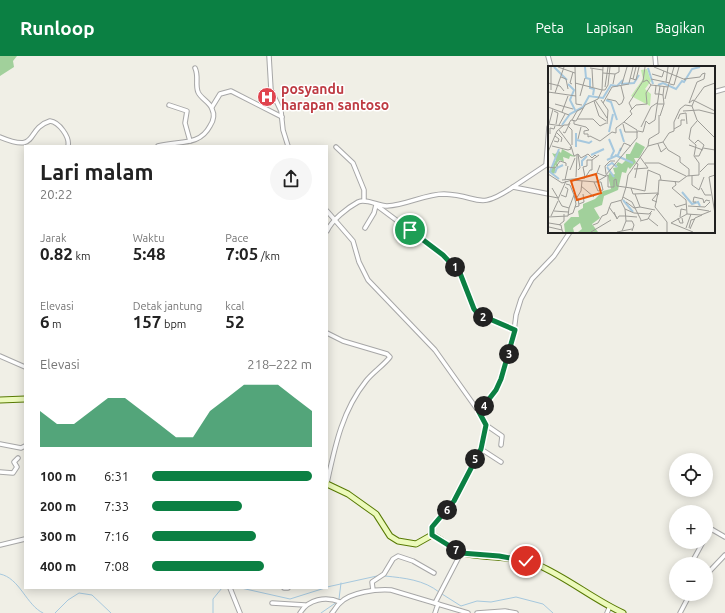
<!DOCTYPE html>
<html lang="id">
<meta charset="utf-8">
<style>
:root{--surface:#fff;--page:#f6f6f6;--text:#222;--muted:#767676;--accent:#0b8043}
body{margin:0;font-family:Ubuntu,sans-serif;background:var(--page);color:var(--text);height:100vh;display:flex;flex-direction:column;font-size:15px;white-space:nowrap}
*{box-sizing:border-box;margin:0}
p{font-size:13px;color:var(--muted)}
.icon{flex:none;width:22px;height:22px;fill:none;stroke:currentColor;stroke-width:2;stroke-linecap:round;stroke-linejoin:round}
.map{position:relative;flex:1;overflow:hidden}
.sheet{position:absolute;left:24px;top:89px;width:304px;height:444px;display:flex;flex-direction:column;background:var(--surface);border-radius:0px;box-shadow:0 2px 10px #0003}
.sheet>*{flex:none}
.fabs{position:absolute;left:669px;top:397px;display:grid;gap:8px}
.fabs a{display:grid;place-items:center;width:44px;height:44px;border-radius:50%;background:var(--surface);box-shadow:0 2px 10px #0003;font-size:20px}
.pin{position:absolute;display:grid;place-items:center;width:34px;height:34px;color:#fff;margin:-17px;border:2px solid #fff;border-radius:50%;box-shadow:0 1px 4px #0007}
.km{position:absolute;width:20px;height:20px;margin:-10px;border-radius:50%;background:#222;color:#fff;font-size:11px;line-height:20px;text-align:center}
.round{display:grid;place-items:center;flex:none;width:42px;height:42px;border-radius:21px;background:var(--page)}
.headline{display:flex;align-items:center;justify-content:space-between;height:68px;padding:0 16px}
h1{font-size:22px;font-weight:700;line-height:30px}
.metrics{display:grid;grid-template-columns:repeat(3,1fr);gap:6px;height:68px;padding:4px 16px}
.metrics div{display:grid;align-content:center}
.metrics b{font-size:17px;font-weight:700}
.metrics small{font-size:11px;font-weight:400}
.metrics p{font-size:11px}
.chart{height:112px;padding:8px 16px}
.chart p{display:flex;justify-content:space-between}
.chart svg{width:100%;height:72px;margin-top:4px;fill:var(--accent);opacity:.7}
ul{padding:0 16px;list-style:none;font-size:13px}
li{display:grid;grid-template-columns:64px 48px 1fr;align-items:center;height:30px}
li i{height:10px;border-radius:5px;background:var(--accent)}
header{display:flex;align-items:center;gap:24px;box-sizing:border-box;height:56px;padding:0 20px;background:var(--accent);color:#fff}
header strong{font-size:19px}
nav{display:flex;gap:22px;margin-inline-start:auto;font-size:14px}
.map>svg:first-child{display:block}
</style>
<header>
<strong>Runloop</strong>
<nav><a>Peta</a><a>Lapisan</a><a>Bagikan</a></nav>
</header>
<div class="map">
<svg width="725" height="557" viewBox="0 0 725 557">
<rect width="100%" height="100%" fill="#f0efe6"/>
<polygon fill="#a1d09b" points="0,0 17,0 13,5 14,11 0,20"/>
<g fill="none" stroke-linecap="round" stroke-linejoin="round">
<g stroke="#a6c8de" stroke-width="1">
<path d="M0,518C20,522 26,549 43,557"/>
<path d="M385,520C405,522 424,524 439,536"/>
<polyline points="327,531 377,520"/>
<polyline points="241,532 290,543 325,532"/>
<polyline points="442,538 461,550 477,545 491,546 516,541 543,548 553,557"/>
<polyline points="339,543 341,527"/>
<polyline points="55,557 68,544 79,537 92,539 111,557"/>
<polyline points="213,557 213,543 222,532"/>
<polyline points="321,557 337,546"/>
</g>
<defs>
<g id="street">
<polyline points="269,0 271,34 281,55 283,74 288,90"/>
<polyline points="548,0 551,11"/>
<polyline points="655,0 656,11"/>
<polyline points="714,36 725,33"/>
<polyline points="169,49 187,55 185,67 190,85"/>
<polyline points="212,51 220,38 231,35 282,61"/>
<path d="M0,81C41,98 24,73 50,65C59,66 70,81 68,90"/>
<path d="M158,90C178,84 199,91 210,70C214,64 215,59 212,53C210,46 201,43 198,36C195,28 199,20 195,12"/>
<polyline points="336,91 353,107 364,134 364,144"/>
<polyline points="513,131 546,109 549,71"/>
<polyline points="327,155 353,185 359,206 368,224 435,294 479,356"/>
<path d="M365,172L374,157L376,149L443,199C463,219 465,227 474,253L478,258L515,274"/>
<path d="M327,175C332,164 347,152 358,146C366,142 378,150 387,150C407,149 425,138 444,138C480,139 476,156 513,131L549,138"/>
<path d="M327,277L343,285L387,298L390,301C383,310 373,316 366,325C342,355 335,390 327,427"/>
<polyline points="0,300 25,311"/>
<polyline points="486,369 502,380 501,389"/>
<polyline points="0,388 21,392 25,390"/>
<polyline points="481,393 501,406"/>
<polyline points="0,416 13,417 17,411 14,406 18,402"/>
<polyline points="706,470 725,481"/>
<polyline points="432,479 432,471 454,445 481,393 486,369 479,356 496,334 501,323 513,284 516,259 521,243 532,223 554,200 570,176"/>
<polyline points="706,481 711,473"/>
<polyline points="0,489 25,483"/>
<polyline points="691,508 703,486"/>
<polyline points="706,519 725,499"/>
<polyline points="230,532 240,557"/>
<polyline points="284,532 288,532"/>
<polyline points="373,534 372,526 384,518 393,503 398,500 413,505 434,517"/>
<polyline points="272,547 305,549"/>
<polyline points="435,547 461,497"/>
<path d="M300,557C308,543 326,540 340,546"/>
<path d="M332,557C335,554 337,549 340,547C350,536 377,533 391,534L468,557"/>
<polyline points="435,557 438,548"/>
<polyline points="477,557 505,555 516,557"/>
<polyline points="607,557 610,550"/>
<polyline points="680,557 690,538"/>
</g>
<g id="secondary">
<polyline points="0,344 25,343"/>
<path d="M327,428L348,438L376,458L390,480L398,485L416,488L432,479C443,483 451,494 463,497C488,503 514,499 538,509C568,522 594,544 623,557"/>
</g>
</defs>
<use href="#street" stroke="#a7a7a7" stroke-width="5.5"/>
<use href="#secondary" stroke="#587a04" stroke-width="7"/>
<use href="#street" stroke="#fff" stroke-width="3.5"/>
<use href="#secondary" stroke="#ecfabb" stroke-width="5"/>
</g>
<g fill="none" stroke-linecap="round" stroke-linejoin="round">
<defs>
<polyline id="route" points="410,174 443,199 460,217 474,253 478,258 515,274 501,323 496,334 479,356 486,369 481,393 454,445 432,471 432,479 461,497 499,500 526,505"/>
</defs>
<use href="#route" stroke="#fff" stroke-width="8"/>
<use href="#route" stroke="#0b8043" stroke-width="5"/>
</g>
<defs>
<symbol id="hospital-disc" viewBox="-11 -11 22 22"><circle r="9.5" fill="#e0444e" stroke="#fff"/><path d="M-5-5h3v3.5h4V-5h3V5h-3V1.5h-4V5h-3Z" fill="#fff"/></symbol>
</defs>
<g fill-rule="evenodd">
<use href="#hospital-disc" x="256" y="30" width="22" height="22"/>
</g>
<g text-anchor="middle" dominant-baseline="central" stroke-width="3" stroke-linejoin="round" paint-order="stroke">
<g font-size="14" font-weight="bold" fill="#be3a42" stroke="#fff" text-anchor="start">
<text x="281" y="33">posyandu<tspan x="281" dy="16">harapan santoso</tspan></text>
</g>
</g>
<g transform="translate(548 10)">
<rect width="167" height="167" fill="#f0efe6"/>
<path d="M99,3L103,15L97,23L103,28L102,40L83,30L95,13L93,4Z" fill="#c0ebac"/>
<path d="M88,76L97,81L91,92H86L88,96L82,103L80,101L78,107L74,106L70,124L56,130L54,139L46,142L52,152L44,158L50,166H30L34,163L32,157L25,162L26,166H17L16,158L23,151H31L30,145L35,142V138L47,133L55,125L63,123L60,110L62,106L64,109L67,108L65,102L70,101L68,99L70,96L74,98L78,94V88H82ZM14,83L28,91L22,90L21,93L15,91L16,96L12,94L9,97L11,102L7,99L8,107L4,108L2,103L8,94L4,87L7,88L11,85L13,87Z" fill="#a1d09b"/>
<path fill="none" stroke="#a6c8de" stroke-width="2" d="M6,1L19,14M37,1L38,12L42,13V22L46,23L45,29M100,2L105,18M20,18L26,24L22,34L27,44M73,18L86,17L91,9M110,19L115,17L128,23L134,15L136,16L144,3L152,1M58,34L63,36L69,54M14,59L22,48L35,41L41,30L55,32L63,19L69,20L75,14M72,63L76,76M61,66L65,48M28,67V81M61,73L66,85L63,91M29,74L41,77L44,75M43,89L56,83M67,89L85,97M59,94L70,89L73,82M34,100V95L39,90M59,100L64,97L69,101M59,101L66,111M7,107L9,102L15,99M11,113L2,106L11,83M134,126L144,138L150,136L152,140M75,134L85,146"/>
<path fill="none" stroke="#9d9c97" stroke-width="1" d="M10,1L27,7M27,1L28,38L34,39M106,1L138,14M42,2L55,4M44,3L45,21M55,7L67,8M104,8L114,11L116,5M13,11L18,13L20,23M82,12L88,14L91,1M85,13L88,1M103,13L122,17M136,13L152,11L154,8L157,7L156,13L149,16L141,37L145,34L167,45M95,16L99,14L103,19L112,20M118,16L120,1M0,17L12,20L16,25M27,17L54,24M81,17L85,1M24,18L22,17L25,6M65,18L67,8L71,6V1M74,18L79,1M122,18L126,19L131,1M108,20L107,28H111M57,21L60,1M3,24V1M54,24H57L60,19L62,1M0,26L28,30M7,27L16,1M111,28L115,29L116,21M32,30L37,12M59,33L68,35L71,39L74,37L76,32L73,20M117,33L120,21M47,34L59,52M53,34L60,44L59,58M46,35L51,50L58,55M146,35L156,21L167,17M55,37L64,21L81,18M7,38L25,43M110,38H116L115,29M144,40L149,54L167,72M0,41L21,49M84,43L81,37L95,15L97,1M6,45L10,47L8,58M135,45L151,44L167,48M14,46L20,30M112,50L116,38M29,53H45L52,60L58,57M130,53L132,48L138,47L139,58M24,54L29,45L35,42M26,55V58L38,61L41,64L36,65V68H40V71L42,70L52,75L64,66L68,67V62L76,56M0,58L15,60M1,58L5,43M75,58L77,66H90M11,59L17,48M20,60L24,64V79M93,61L103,41L109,37M126,63L133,59V54H137M11,64L23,80L26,90L30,88L33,92L40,88L44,92L47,89L49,91M90,65L95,66L98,55L101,58L107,54L112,20L120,21L126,1M8,66L14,72L13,76M15,66L17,67L22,57M2,68V62L6,63L7,60M30,73L33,61M6,75L10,76L11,73L7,70M115,76L120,84L132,91V96L141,103V110M147,77L150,74L156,79L151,90H147M110,78L113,86L118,82M141,79L155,84M4,80L20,84L23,83L22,81M100,80L101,73L111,67V49M155,82L167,84M72,85L76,77L83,80M0,86L9,65L16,59H20L23,54L28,55L37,39L50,33L54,24L55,1M97,97H111L138,110M52,99L49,107L57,110M0,101L7,102L12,95L18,97V100M86,103L100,102L92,91M22,104L27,92M30,104L32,102L30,88M100,104L112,109L113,114M152,106L160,98H167M0,108L14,117L24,114L48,116L60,109V121H66V114L68,113L69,120L83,122L85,128L110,127L107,141L119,156V166M58,108L57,100L62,95H67M167,109L161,111L167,148M57,110L89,72V64L76,56L84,48L82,45L88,39L99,38L98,27L103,19M144,110V119L151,124L156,111M28,111L29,89M37,111L35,101L39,100V94H44M87,112L90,98L88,97M14,114L37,112L42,104H44V94L51,89M17,114L20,100M127,115L128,119L124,122L138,134L139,148M46,116L50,125L55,124L53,116H48M18,118L22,119L26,129L21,142M33,120L46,131M78,121L80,109L100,80L115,76L121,67L126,65V56L132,43L137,39L144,40L146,35M83,122L97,125M153,122L157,129H163M97,125L100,104M87,128L92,141L107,144M109,128L104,134L109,136M13,129L18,131L20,123L17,121M110,129L111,114L131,116L139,110L151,109V97L146,90L148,79L141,73L143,62L149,55M0,130L10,132L4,122M75,131L84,136L93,154M28,133L33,125L34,115M73,135L77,143L78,155L74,165M78,136L86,142L92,141M148,136H145L146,131L155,133L156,137L158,134L162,135M31,138L36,136L35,128M126,138L128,141L138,138M140,140L157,141L162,136M27,141L31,140L30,132M61,141L69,152M77,143L86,147L101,148L104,145M149,143L161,145M6,145L20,146M66,146L69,153L71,150H77M20,149L25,147L28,138L26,129M3,150L10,135M77,150L89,151M0,151L20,150L21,142L14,140L10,133L18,115M132,151L133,143L138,144M100,152L110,160M130,152L132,157H135L134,152M78,155H84L86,159L84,165M92,155L100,153L103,147M1,157L13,159L14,164M123,157L139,148L153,149L163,145M123,157L145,166M11,159L16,155V148M45,159L50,157L54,150L59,148L63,137L74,134L78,121M1,161L14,164L15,166M138,162L143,148M141,162L143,154L147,153M142,163L147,152L154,149M43,166L63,154M69,166L84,163"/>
<path fill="#e8590c" fill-opacity="0.15" stroke="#e8590c" stroke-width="2" d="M48,108L53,127L29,134L23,115Z"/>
<rect width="167" height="167" fill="none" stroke="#202020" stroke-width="2"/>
</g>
</svg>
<div class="fabs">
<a><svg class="icon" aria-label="locate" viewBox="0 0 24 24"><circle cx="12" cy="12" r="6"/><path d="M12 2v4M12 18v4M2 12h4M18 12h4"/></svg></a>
<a>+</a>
<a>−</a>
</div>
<div class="pin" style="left:410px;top:174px;background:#1e9e55"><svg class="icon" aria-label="arrive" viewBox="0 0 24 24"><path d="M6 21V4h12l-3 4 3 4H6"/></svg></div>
<div class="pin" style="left:526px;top:505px;background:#d93025"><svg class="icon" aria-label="check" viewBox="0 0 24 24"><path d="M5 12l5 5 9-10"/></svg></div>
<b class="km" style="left:455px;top:211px">1</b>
<b class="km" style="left:483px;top:261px">2</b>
<b class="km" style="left:509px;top:298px">3</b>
<b class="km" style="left:484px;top:350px">4</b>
<b class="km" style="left:475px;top:403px">5</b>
<b class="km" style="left:447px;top:454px">6</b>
<b class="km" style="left:456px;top:494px">7</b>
<section class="sheet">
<div class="headline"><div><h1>Lari malam</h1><p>20:22</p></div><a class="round"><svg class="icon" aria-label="share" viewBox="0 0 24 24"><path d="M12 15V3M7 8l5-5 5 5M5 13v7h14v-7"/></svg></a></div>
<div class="metrics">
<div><p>Jarak</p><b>0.82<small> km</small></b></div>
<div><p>Waktu</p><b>5:48</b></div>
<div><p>Pace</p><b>7:05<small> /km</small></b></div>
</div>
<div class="metrics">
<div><p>Elevasi</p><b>6<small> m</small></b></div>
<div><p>Detak jantung</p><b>157<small> bpm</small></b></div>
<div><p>kcal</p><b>52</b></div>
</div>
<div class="chart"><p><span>Elevasi</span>218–222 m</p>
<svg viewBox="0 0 160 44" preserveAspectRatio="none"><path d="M0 44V22L10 30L20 30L30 22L40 14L50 14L60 22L70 30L80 38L90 38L100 22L110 14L120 6L130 6L140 6L150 14L160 22V44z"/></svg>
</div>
<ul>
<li><b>100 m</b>6:31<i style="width:100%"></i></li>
<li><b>200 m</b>7:33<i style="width:56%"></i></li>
<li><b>300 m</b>7:16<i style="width:65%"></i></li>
<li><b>400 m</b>7:08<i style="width:70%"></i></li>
</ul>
</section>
</div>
